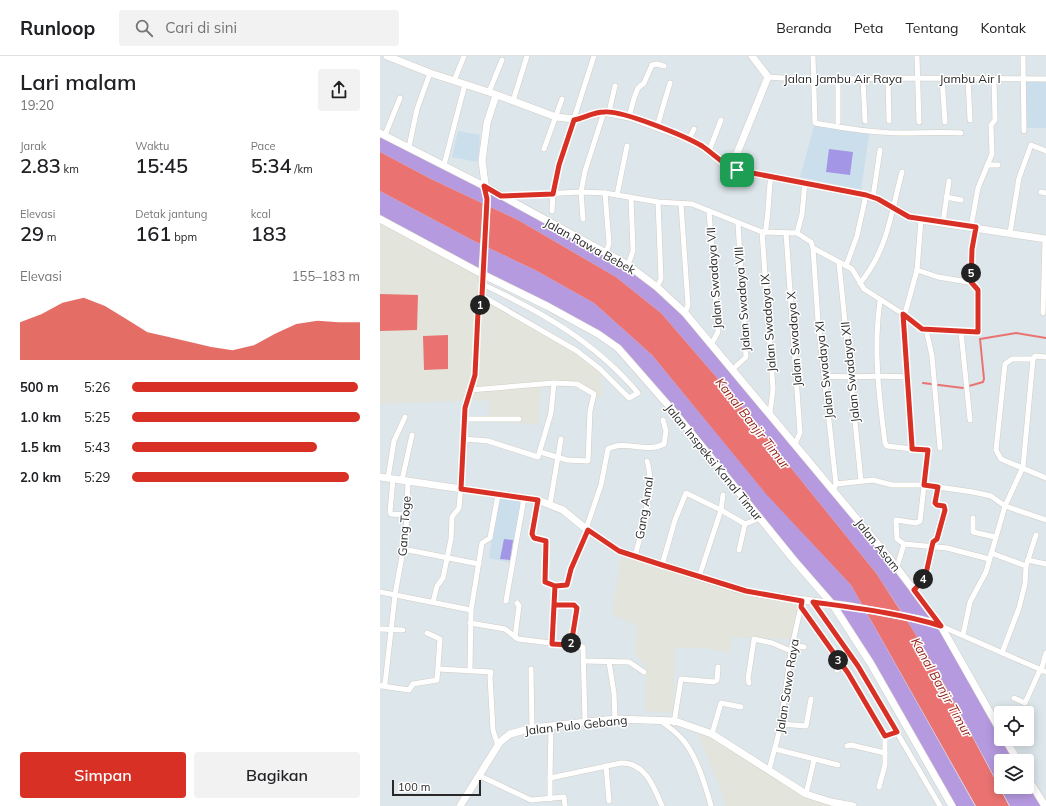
<!DOCTYPE html>
<html lang="id">
<meta charset="utf-8">
<style>
:root{--surface:#fff;--page:#f2f2f2;--text:#202124;--muted:#757577;--line:#e0e0e0;--accent:#d93025}
body{margin:0;font-family:Mulish,sans-serif;background:var(--page);color:var(--text);height:100vh;display:flex;flex-direction:column;font-size:15px;white-space:nowrap}
*{box-sizing:border-box;margin:0}
p{font-size:13px;color:var(--muted)}
.icon{flex:none;width:22px;height:22px;fill:none;stroke:currentColor;stroke-width:2;stroke-linecap:round;stroke-linejoin:round}
.map{position:relative;flex:1;overflow:hidden}
.panel{display:flex;flex-direction:column;background:var(--surface);width:380px}
.panel>*{flex:none}
.tools{position:absolute;left:614px;top:650px;display:grid;gap:8px}
.tools a{display:grid;place-items:center;width:40px;height:40px;border-radius:4px;background:var(--surface);box-shadow:0 2px 10px #0003;font-size:20px}
.scale{position:absolute;left:12px;bottom:10px;width:89px;box-sizing:border-box;padding-left:4px;border:2px solid #292929;border-top:0;font-size:11px;line-height:14px;white-space:nowrap;color:#292929;-webkit-text-stroke:3px #fff;paint-order:stroke}
.pin{position:absolute;display:grid;place-items:center;width:34px;height:34px;color:#fff;margin:-17px;border-radius:8px;box-shadow:0 2px 6px #0006}
.km{position:absolute;width:20px;height:20px;margin:-10px;border-radius:50%;background:#222;color:#fff;font-size:11px;line-height:20px;text-align:center}
.round{display:grid;place-items:center;flex:none;width:42px;height:42px;border-radius:4px;background:var(--page)}
.head{display:flex;align-items:center;justify-content:space-between;height:68px;padding:0 20px}
h1{font-size:22px;font-weight:600;line-height:30px}
.metrics{display:grid;grid-template-columns:repeat(3,1fr);gap:6px;height:68px;padding:4px 20px}
.metrics div{display:grid;align-content:center}
.metrics b{font-size:20px;font-weight:600}
.metrics small{font-size:11px;font-weight:400}
.metrics p{font-size:11px}
.chart{height:112px;padding:8px 20px}
.chart p{display:flex;justify-content:space-between}
.chart svg{width:100%;height:72px;margin-top:4px;fill:var(--accent);opacity:.7}
.cta{display:flex;gap:8px;margin-top:auto;padding:8px 20px}
.cta a{flex:1;height:46px;border-radius:4px;background:var(--accent);color:#fff;font-size:16px;font-weight:600;line-height:46px;text-align:center}
.cta a+a{background:var(--page);color:var(--text)}
ul{padding:0 20px;list-style:none;font-size:13px}
li{display:grid;grid-template-columns:64px 48px 1fr;align-items:center;height:30px}
li i{height:10px;border-radius:5px;background:var(--accent)}
header{display:flex;align-items:center;gap:24px;box-sizing:border-box;height:56px;padding:0 20px;background:var(--surface);border-bottom:1px solid var(--line)}
header strong{font-size:19px}
nav{display:flex;gap:22px;margin-inline-start:auto;font-size:14px}
.search{width:280px;height:36px;background:var(--page);display:flex;align-items:center;gap:10px;box-sizing:border-box;padding:0 14px;border-radius:4px;color:var(--muted);font-size:15px}
main{display:flex;flex:1;min-height:0}
.map>svg:first-child{display:block}
</style>
<header>
<strong>Runloop</strong>
<div class="search"><svg class="icon" aria-label="search" viewBox="0 0 24 24"><circle cx="10" cy="10" r="6"/><path d="M15 15l6 6"/></svg>Cari di sini</div>
<nav><a>Beranda</a><a>Peta</a><a>Tentang</a><a>Kontak</a></nav>
</header>
<main>
<section class="panel">
<div class="head"><div><h1>Lari malam</h1><p>19:20</p></div><a class="round"><svg class="icon" aria-label="share" viewBox="0 0 24 24"><path d="M12 15V3M7 8l5-5 5 5M5 13v7h14v-7"/></svg></a></div>
<div class="metrics">
<div><p>Jarak</p><b>2.83<small> km</small></b></div>
<div><p>Waktu</p><b>15:45</b></div>
<div><p>Pace</p><b>5:34<small> /km</small></b></div>
</div>
<div class="metrics">
<div><p>Elevasi</p><b>29<small> m</small></b></div>
<div><p>Detak jantung</p><b>161<small> bpm</small></b></div>
<div><p>kcal</p><b>183</b></div>
</div>
<div class="chart"><p><span>Elevasi</span>155–183 m</p>
<svg viewBox="0 0 160 44" preserveAspectRatio="none"><path d="M0 44V21L10 16L20 9L30 6L40 11L50 19L60 27L70 30L80 33L90 36L100 38L110 35L120 28L130 22L140 20L150 21L160 21V44z"/></svg>
</div>
<ul>
<li><b>500 m</b>5:26<i style="width:99%"></i></li>
<li><b>1.0 km</b>5:25<i style="width:100%"></i></li>
<li><b>1.5 km</b>5:43<i style="width:81%"></i></li>
<li><b>2.0 km</b>5:29<i style="width:95%"></i></li>
</ul>
<div class="cta"><a>Simpan</a><a>Bagikan</a></div>
</section>
<div class="map">
<svg width="666" height="750" viewBox="0 0 666 750">
<rect width="100%" height="100%" fill="#dce6eb"/>
<g fill="#e3e4dc">
<polygon points="0,163 102,218 102,240 177,283 220,313 222,342 190,330 161,328 159,369 109,364 109,344 0,348"/>
<polygon points="242,495 365,538 417,547 412,583 352,581 350,597 325,592 295,592 293,657 265,655 267,613 255,596 257,570 232,558"/>
<polygon points="317,676 343,688 422,740 459,750 345,750 344,742"/>
</g>
<g fill="#cbdeec">
<polygon points="645,25 666,25 666,72 646,72"/>
<polygon points="435,67 490,72 481,134 420,121"/>
<polygon points="78,75 100,79 98,106 72,101"/>
<polygon points="118,441 143,444 133,507 109,502"/>
</g>
<g fill="#b69ae0">
<polygon points="0,77 248,209 305,257 561,570 621,676 621,683 625,683 638,705 621,705 621,731 647,731 647,721 663,750 630,750 565,629 525,561 496,517 357,345 281,257 236,221 138,164 51,123 0,96"/>
<polygon points="0,135 92,184 155,214 214,247 272,299 384,435 471,529 595,750 570,750 469,572 237,291 0,164"/>
</g>
<g fill="#a496e7">
<polygon points="449,93 473,96 470,119 446,116"/>
<polygon points="124,483 133,484 130,504 120,503"/>
</g>
<g fill="#ea7372">
<polygon points="0,96 51,123 138,164 236,221 281,257 357,345 496,517 531,571 565,629 629,750 596,750 471,529 386,438 272,299 214,247 155,214 92,184 0,135"/>
<polygon points="0,238 38,239 37,274 0,275"/>
<polygon points="68,279 68,313 44,314 43,280"/>
</g>
<g fill="none" stroke-linecap="round" stroke-linejoin="round">
<g stroke="#ea7372" stroke-width="2">
<polyline points="543,327 583,332"/>
<polyline points="589,330 603,326 604,323 600,283 636,277 666,282"/>
</g>
<defs>
<g id="street">
<path d="M433,0L435,67C464,72 493,77 522,77C542,77 560,76 581,77"/>
<polyline points="537,0 539,66"/>
<polyline points="643,0 644,75"/>
<polyline points="388,21 433,24 508,22 666,23"/>
<polyline points="508,22 509,65"/>
<polyline points="562,22 565,66"/>
<polyline points="483,23 485,65"/>
<polyline points="588,23 590,64"/>
<polyline points="74,25 84,0"/>
<polyline points="109,36 122,4"/>
<polyline points="133,45 147,0"/>
<polyline points="229,56 235,30"/>
<polyline points="249,61 254,42 258,32 264,27 272,9 277,8 284,10"/>
<polyline points="458,66 458,24"/>
<polyline points="277,71 290,27"/>
<polyline points="5,79 20,42"/>
<polyline points="309,83 314,73"/>
<polyline points="29,91 37,53 50,17"/>
<polyline points="164,93 182,43"/>
<polyline points="329,95 341,64"/>
<polyline points="64,109 85,28"/>
<polyline points="607,109 618,109"/>
<polyline points="661,136 666,137"/>
<polyline points="225,137 229,187 226,198"/>
<polyline points="237,139 247,90"/>
<polyline points="124,140 201,136 225,137 278,146 312,148 382,176 417,177 431,186 433,192 472,213 484,233 523,258 538,271 597,277 599,275 598,234 591,226 592,193 596,171"/>
<polyline points="493,141 500,94"/>
<polyline points="566,141 581,144"/>
<polyline points="301,148 308,249 305,257"/>
<polyline points="172,155 173,138 179,109 214,0"/>
<polyline points="329,155 338,276 332,287"/>
<polyline points="203,163 201,136 205,115 224,56"/>
<polyline points="563,166 569,125"/>
<polyline points="591,171 598,132 612,98 611,69 615,64 614,22"/>
<polyline points="382,176 393,333 390,357"/>
<path d="M385,177C389,160 388,139 391,120"/>
<polyline points="406,177 420,377 415,388"/>
<polyline points="417,177 422,158 425,126"/>
<polyline points="630,177 639,122 651,89 666,95"/>
<polyline points="433,192 438,265 455,419 456,428 453,435"/>
<polyline points="459,207 481,425"/>
<polyline points="248,209 253,195 251,141"/>
<polyline points="466,210 477,180 486,139"/>
<polyline points="537,214 558,221 588,226"/>
<path d="M480,227C508,194 511,156 522,116"/>
<polyline points="277,231 281,223 278,146"/>
<path d="M102,240L197,295L220,313L249,342L258,337C215,286 162,256 102,228"/>
<path d="M500,245C493,293 499,340 505,387L507,390L532,393"/>
<polyline points="526,254 537,214 541,164"/>
<polyline points="663,257 665,183"/>
<polyline points="523,258 532,390 532,393 548,395 540,465 536,467 516,464 517,483 524,488"/>
<polyline points="546,273 552,300 560,392"/>
<polyline points="581,276 590,364"/>
<polyline points="666,301 655,300 653,303 632,303 625,308 616,394 621,403 666,422"/>
<polyline points="353,313 366,301 358,167"/>
<path d="M445,320C472,322 499,319 527,321"/>
<polyline points="90,334 174,327 197,328 214,338 210,355 208,405 187,404 160,396"/>
<polyline points="85,363 139,363"/>
<polyline points="85,383 108,385 158,401 171,357 174,327"/>
<polyline points="8,422 14,385 25,361"/>
<polyline points="13,423 10,456 11,458 25,459"/>
<polyline points="22,424 32,379"/>
<polyline points="456,428 493,424 512,429 544,429 593,436 611,440 625,450 666,464"/>
<polyline points="343,439 341,454 365,468 380,462"/>
<polyline points="158,444 152,480 165,485 165,526 175,530"/>
<polyline points="170,448 181,383"/>
<polyline points="593,462 593,476 615,481"/>
<path d="M206,473L221,429L228,393C245,383 267,398 284,388L286,375L283,364"/>
<polyline points="23,493 99,508"/>
<polyline points="359,494 365,468"/>
<polyline points="611,497 646,510"/>
<path d="M255,500C262,475 275,428 267,405"/>
<polyline points="648,504 666,508"/>
<polyline points="282,509 295,464 306,437 341,454 319,521"/>
<polyline points="517,511 524,488 567,492 609,503"/>
<path d="M534,534L545,521L553,486C559,482 568,457 563,449L556,448L558,431"/>
<polyline points="0,536 91,554"/>
<polyline points="126,545 144,442"/>
<polyline points="53,546 57,530 63,522 71,483 72,461 79,452 85,383 85,352 95,319 102,218"/>
<polyline points="433,546 478,610 560,750"/>
<polyline points="174,549 194,549 197,552 191,589"/>
<polyline points="421,551 468,617 505,680 505,709 499,731"/>
<polyline points="90,567 125,573 138,583 203,591 205,665"/>
<polyline points="561,570 666,616"/>
<polyline points="0,573 23,574"/>
<polyline points="583,579 590,546 606,516 625,450 643,411 653,303"/>
<polyline points="135,581 139,550 137,547"/>
<polyline points="172,588 175,530 187,529 191,513 208,474"/>
<polyline points="412,589 424,591"/>
<polyline points="622,597 639,552 645,528 646,510 656,479"/>
<polyline points="204,605 249,606 264,616"/>
<polyline points="229,606 234,637 235,663"/>
<polyline points="59,613 111,616 110,621 113,674 118,690"/>
<polyline points="151,613 152,672"/>
<polyline points="90,614 91,554 102,487 110,482 118,439"/>
<polyline points="457,614 463,610"/>
<polyline points="661,615 666,597"/>
<polyline points="369,627 368,623 374,583 392,587 411,595"/>
<polyline points="0,630 5,628 15,539 26,478 28,425"/>
<polyline points="2,630 29,634 33,628 57,624 60,583 47,577"/>
<polyline points="634,642 645,647 660,614"/>
<path d="M279,664C288,670 296,676 303,684C316,699 326,731 331,750"/>
<polyline points="294,667 301,623 334,626 337,624 338,611"/>
<polyline points="401,668 426,670 431,643"/>
<path d="M171,670L170,722L241,707C265,706 274,731 282,750"/>
<polyline points="332,678 341,647 361,651"/>
<polyline points="505,680 517,676"/>
<polyline points="467,690 471,689 505,697"/>
<polyline points="395,693 458,709"/>
<polyline points="226,710 229,745"/>
<polyline points="389,714 400,673 411,595 421,550"/>
<polyline points="100,720 151,744 184,741 185,750"/>
<polyline points="426,738 434,704"/>
<polyline points="170,743 170,722"/>
</g>
<g id="secondary">
<path d="M7,0L50,17L109,36L176,61L194,63L224,56L249,61L309,83L323,91L342,107L357,114L486,139C506,145 521,159 541,164L666,183"/>
<polyline points="0,77 104,130 248,209 277,231 305,257 511,504 561,570 621,676"/>
<polyline points="351,112 388,21 372,0"/>
<polyline points="0,163 102,218 167,250 218,278 238,292 294,356 413,503 453,549 491,608 572,750"/>
<polyline points="102,218 107,143 102,105 107,67 116,39"/>
<polyline points="0,421 158,444 183,454 206,473 239,495 350,531 379,538 469,550 543,564 561,569"/>
<polyline points="625,683 638,705"/>
<polyline points="647,721 665,750"/>
<polyline points="80,750 120,686 130,678 152,672 235,663 295,665 332,678 426,738 451,746 473,750"/>
</g>
</defs>
<use href="#street" stroke="#d3ccc4" stroke-width="6"/>
<use href="#secondary" stroke="#d3ccc4" stroke-width="8"/>
<use href="#street" stroke="#fff" stroke-width="5"/>
<use href="#secondary" stroke="#fff" stroke-width="7"/>
</g>
<g fill="none" stroke-linecap="round" stroke-linejoin="round">
<defs>
<path id="route" d="M357,114C343,109 334,98 322,90C305,80 242,54 224,56C214,56 204,62 194,64L179,109L173,138L121,140L104,130L107,143L102,240L98,256L95,319L85,352L81,433L158,444L152,478L154,482L166,485L165,526L175,530L172,588L191,589L197,552L194,549H174L175,530L187,529L191,513L208,474L239,495L282,509L366,535L422,545L421,551L468,617L505,680L517,676L478,610L433,546C476,552 520,557 561,570L534,534L545,522L553,486L557,483L565,454L564,450L557,449L555,447L558,431L544,429L548,394L532,393V390L523,258L542,273L598,276V234L591,226L592,193L596,171L529,161L498,143L486,139L357,114"/>
</defs>
<use href="#route" stroke="#fff" stroke-width="8"/>
<use href="#route" stroke="#d93025" stroke-width="5"/>
</g>
<g text-anchor="middle" dominant-baseline="central" stroke-width="3" stroke-linejoin="round" paint-order="stroke">
<g font-size="12" fill="#292929" stroke="#fff">
<text x="463" y="22">Jalan Jambu Air Raya</text>
<text x="590" y="22">Jambu Air I</text>
<text transform="translate(210 190) rotate(29)">Jalan Rawa Bebek</text>
<text transform="translate(334 222) rotate(-94)">Jalan Swadaya VII</text>
<text transform="translate(362 243) rotate(-94)">Jalan Swadaya VIII</text>
<text transform="translate(388 267) rotate(-94)">Jalan Swadaya IX</text>
<text transform="translate(414 283) rotate(-94)">Jalan Swadaya X</text>
<text transform="translate(444 314) rotate(-96)">Jalan Swadaya XI</text>
<text transform="translate(470 316) rotate(-96)">Jalan Swadaya XII</text>
<text transform="translate(334 406) rotate(51)">Jalan Inspeksi Kanal Timur</text>
<text transform="translate(264 452) rotate(-81)">Gang Amal</text>
<text transform="translate(24 470) rotate(-86)">Gang Toge</text>
<text transform="translate(498 489) rotate(51)">Jalan Asam</text>
<text transform="translate(407 630) rotate(-81)">Jalan Sawo Raya</text>
<text transform="translate(196 669) rotate(-6)">Jalan Pulo Gebang</text>
</g>
<g font-size="13" font-style="italic" fill="#941e12" stroke="#fff">
<text transform="translate(373 367) rotate(52)">Kanal Banjir Timur</text>
<text transform="translate(562 631) rotate(61)">Kanal Banjir Timur</text>
</g>
</g>
</svg>
<div class="tools">
<a><svg class="icon" aria-label="locate" viewBox="0 0 24 24"><circle cx="12" cy="12" r="6"/><path d="M12 2v4M12 18v4M2 12h4M18 12h4"/></svg></a>
<a><svg class="icon" aria-label="layers" viewBox="0 0 24 24"><path d="M12 4l9 5-9 5-9-5zM3 14l9 5 9-5"/></svg></a>
</div>
<div class="scale">100 m</div>
<div class="pin" style="left:357px;top:114px;background:#1e9e55"><svg class="icon" aria-label="arrive" viewBox="0 0 24 24"><path d="M6 21V4h12l-3 4 3 4H6"/></svg></div>
<b class="km" style="left:100px;top:249px">1</b>
<b class="km" style="left:191px;top:587px">2</b>
<b class="km" style="left:458px;top:604px">3</b>
<b class="km" style="left:543px;top:523px">4</b>
<b class="km" style="left:591px;top:217px">5</b>
</div>
</main>
